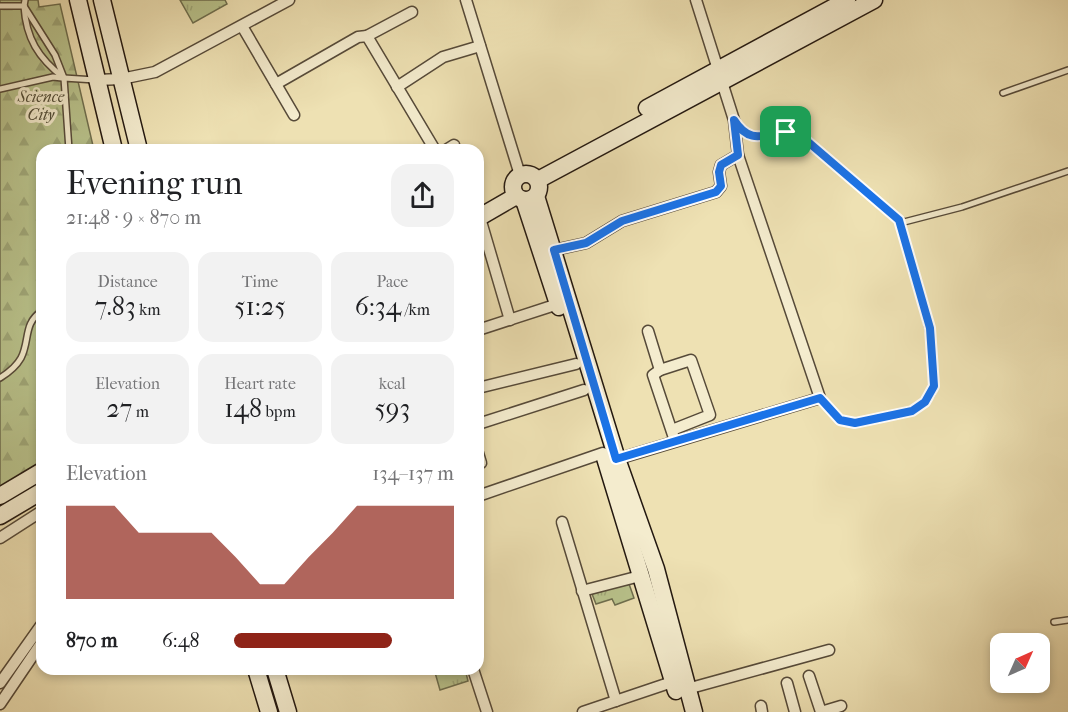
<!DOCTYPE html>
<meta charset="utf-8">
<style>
:root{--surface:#fff;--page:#f2f2f2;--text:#202124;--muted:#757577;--accent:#8f2418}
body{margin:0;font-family:"IM FELL French Canon",serif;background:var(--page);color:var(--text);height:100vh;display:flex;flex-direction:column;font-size:22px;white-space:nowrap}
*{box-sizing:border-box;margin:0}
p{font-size:20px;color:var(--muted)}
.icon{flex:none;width:33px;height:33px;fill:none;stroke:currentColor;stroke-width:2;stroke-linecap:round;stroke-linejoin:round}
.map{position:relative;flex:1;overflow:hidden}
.sheet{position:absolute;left:36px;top:144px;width:448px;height:531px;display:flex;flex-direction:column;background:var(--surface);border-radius:18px;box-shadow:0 3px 9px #0003}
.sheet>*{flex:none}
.needle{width:39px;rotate:45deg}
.buttons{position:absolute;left:990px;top:633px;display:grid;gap:12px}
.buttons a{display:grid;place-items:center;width:60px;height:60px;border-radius:12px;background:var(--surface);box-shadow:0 3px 9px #0003;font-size:30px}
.pin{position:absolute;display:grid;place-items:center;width:51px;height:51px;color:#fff;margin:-26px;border-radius:12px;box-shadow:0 3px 9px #0006}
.round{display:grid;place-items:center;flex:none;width:63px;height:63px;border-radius:18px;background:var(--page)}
.overview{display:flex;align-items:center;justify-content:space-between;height:102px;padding:0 30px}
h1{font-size:33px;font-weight:600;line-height:45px}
.stats{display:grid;grid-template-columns:repeat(3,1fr);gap:9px;height:102px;padding:6px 30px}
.stats div{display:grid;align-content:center;border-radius:15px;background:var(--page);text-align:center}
.stats b{font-size:26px;font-weight:600}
.stats small{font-size:16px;font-weight:400}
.stats p{font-size:16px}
.chart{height:168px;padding:12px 30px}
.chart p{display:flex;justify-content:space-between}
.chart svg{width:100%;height:108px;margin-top:6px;fill:var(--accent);opacity:.7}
ul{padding:0 30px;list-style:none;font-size:20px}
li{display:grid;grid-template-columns:96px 72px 1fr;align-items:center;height:45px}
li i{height:15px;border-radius:8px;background:var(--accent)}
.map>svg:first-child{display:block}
</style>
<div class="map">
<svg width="1068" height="712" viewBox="0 0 1068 712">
<defs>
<pattern id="grass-tufts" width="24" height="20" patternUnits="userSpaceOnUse" patternTransform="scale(1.5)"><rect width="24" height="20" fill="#b9c38c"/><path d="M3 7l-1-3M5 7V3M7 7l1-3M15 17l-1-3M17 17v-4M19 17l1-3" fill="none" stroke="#9fa778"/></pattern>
<pattern id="forest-firs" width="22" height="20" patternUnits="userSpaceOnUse" patternTransform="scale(1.5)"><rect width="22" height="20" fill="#b9c38c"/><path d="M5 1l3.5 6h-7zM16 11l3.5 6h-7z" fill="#9fa778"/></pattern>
</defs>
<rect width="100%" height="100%" fill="#eee1b3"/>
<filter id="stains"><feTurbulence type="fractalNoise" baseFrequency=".00333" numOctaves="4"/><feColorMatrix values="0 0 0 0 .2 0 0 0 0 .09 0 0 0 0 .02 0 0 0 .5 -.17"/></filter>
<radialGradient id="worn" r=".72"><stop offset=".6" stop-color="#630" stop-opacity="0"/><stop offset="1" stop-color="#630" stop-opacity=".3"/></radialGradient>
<g fill="url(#grass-tufts)" stroke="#6e6e4e" stroke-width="1.5">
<polygon points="180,0 225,0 227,4 193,23"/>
<polygon points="628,581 634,598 615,605 612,599 596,604 592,594"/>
<polygon points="434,669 465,669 468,681 440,690"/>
</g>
<polygon fill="url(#forest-firs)" stroke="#6e6e4e" stroke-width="1.5" points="0,0 38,0 39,7 60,4 94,150 42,150 42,465 0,490"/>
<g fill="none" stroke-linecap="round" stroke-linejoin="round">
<defs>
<g id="lane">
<polyline points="0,6 24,6 25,0"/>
<path d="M24,6C26,38 38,58 64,78"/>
<polyline points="24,6 55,55 64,78"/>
<polyline points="0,89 53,77 62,78"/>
<polyline points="1003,93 1068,70"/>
<path d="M738,126L742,132C764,141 779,127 800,135L891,215L904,222L962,207L1068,171"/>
<polyline points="69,150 64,78 95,80"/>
<path d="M0,378C8,373 16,367 21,358C30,341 23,323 42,311"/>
<path d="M820,398C841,424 846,425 878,418C897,414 919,412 931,395C946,371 908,250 899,220"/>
<polyline points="1054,622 1068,620"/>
</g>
<g id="street">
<polyline points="466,0 520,175"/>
<polyline points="242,26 294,115"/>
<polyline points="367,36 412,12"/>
<polyline points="97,80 121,79 155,72 289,0"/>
<polyline points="276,84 358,37 367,36 435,150"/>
<polyline points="397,87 443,57 480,46"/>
<polyline points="446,150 454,145"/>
<polyline points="480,218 510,320"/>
<polyline points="554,250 586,243 622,221 716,192 721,186 719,172 721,165 738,155"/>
<polyline points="478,330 558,304"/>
<polyline points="648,331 660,370 691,360 710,415 672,430"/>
<polyline points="660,370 653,375 673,435"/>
<polyline points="478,388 576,364"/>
<polyline points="478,424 584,390"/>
<polyline points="478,453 481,463"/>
<polyline points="611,461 820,398 738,155 734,120 696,0"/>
<polyline points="478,496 603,453"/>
<polyline points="562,522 616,701"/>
<polyline points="0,538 42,511"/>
<polyline points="582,591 640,576"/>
<polyline points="473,669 487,712"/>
<polyline points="809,676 821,712 841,706"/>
<polyline points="0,683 42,624"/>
<polyline points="787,683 795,712"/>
<polyline points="687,689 829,650"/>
<polyline points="0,704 42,642"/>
<polyline points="761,706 762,712"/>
<polyline points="583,712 678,680"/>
</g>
<g id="secondary">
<polyline points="78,0 114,150"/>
<polyline points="102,0 139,150"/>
<polyline points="647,108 847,0"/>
<circle cx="526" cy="187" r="13"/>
<polyline points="538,180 874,0"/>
<polyline points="536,196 617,459 656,569 694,712"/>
<polyline points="524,200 559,307"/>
<polyline points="478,218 516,196"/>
<polyline points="605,458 676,691"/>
<polyline points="0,496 42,471"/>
<polyline points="0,516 42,491"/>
<polyline points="256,669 269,712"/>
<polyline points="275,669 288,712"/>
</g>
</defs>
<use href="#lane" stroke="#564a39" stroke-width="8"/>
<use href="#street" stroke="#564a39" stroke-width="13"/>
<use href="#secondary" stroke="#231810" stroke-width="19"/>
<use href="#lane" stroke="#f4ecce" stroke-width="5"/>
<use href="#street" stroke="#f4ecce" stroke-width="10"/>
<use href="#secondary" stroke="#f4ecce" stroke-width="16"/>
</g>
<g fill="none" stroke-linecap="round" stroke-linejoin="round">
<defs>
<path id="route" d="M734,120C755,153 773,124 800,135L899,220L930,328L934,386L925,402L912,411L855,423L840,420L820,398L616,459L554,250L586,243L622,221L716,192L721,186L719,172L721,165L738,155Z"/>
</defs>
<use href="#route" stroke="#fff" stroke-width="12"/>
<use href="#route" stroke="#1a73e8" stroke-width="8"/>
</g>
<g text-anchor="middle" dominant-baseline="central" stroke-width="6" stroke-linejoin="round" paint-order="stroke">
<g font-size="16" font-style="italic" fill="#504b35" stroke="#f4ecce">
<text x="41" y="96">Science<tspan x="41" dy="18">City</tspan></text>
</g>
</g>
<rect width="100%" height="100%" filter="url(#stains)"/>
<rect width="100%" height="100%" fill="url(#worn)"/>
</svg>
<div class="buttons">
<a><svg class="needle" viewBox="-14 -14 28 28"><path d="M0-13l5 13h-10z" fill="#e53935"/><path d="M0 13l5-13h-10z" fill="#757577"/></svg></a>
</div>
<div class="pin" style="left:786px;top:132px;background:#1e9e55"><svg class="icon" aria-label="arrive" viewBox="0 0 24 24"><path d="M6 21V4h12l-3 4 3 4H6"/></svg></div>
<section class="sheet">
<div class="overview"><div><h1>Evening run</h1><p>21:48 · 9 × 870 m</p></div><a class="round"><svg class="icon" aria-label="share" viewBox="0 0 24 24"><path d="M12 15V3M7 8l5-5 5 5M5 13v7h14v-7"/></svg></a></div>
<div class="stats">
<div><p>Distance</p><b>7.83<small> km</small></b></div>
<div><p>Time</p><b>51:25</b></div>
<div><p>Pace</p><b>6:34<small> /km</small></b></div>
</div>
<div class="stats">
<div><p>Elevation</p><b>27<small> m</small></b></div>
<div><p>Heart rate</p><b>148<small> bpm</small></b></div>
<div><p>kcal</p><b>593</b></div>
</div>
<div class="chart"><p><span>Elevation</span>134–137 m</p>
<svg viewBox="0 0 160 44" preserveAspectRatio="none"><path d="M0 44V6L10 6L20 6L30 17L40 17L50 17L60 17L70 27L80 38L90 38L100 27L110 17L120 6L130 6L140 6L150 6L160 6V44z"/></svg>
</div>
<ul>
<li><b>870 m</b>6:48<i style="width:72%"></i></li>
</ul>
</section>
</div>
